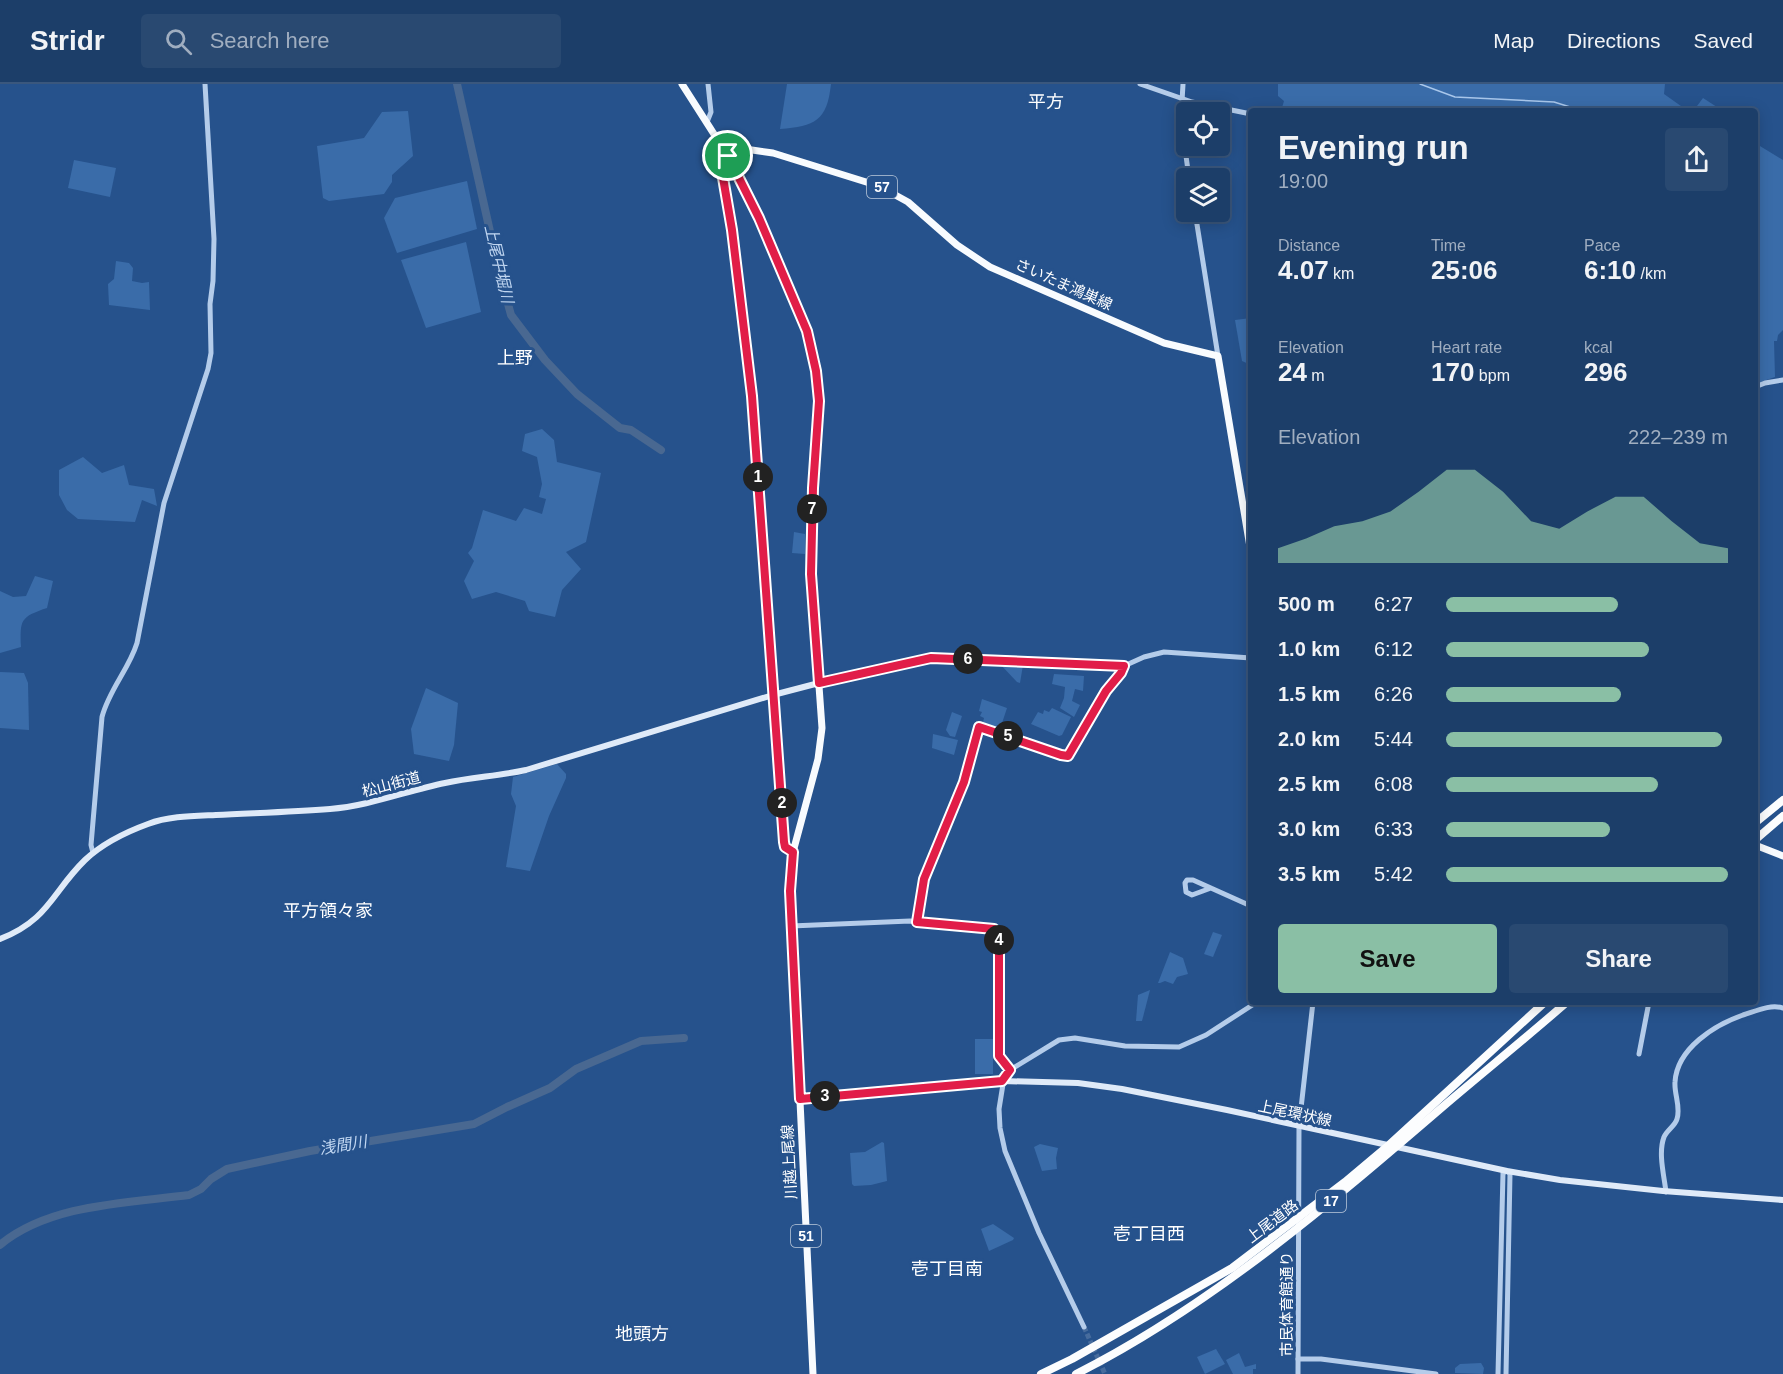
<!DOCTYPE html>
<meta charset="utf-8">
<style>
:root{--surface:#1c3e69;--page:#294971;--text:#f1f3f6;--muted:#a0aec0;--line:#3a577d;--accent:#8abfa5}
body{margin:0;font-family:Helvetica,"Noto Sans JP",sans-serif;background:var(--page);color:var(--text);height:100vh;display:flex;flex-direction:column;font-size:22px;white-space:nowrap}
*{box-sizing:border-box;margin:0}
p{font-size:20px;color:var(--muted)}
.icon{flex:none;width:33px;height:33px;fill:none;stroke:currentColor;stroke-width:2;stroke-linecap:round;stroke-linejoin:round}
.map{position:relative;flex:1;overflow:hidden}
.side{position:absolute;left:1248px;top:24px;width:510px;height:897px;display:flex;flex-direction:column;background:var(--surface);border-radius:6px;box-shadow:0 3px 15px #0003,0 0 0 2px var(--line)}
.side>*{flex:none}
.controls{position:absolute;left:1176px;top:18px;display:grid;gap:12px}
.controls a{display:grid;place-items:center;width:54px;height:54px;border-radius:6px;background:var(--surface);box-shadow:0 3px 15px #0003,0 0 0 2px var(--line);font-size:30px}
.pin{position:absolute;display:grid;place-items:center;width:51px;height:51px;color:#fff;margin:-26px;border:3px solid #fff;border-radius:50%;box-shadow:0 2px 6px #0007}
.km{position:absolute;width:30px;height:30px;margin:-15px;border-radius:50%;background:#222;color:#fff;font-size:16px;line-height:30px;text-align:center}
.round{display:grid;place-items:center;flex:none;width:63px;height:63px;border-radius:6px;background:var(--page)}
.head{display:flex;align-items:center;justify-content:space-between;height:102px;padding:0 30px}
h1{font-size:33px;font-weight:800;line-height:45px}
.stats{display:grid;grid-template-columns:repeat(3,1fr);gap:9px;height:102px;padding:6px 30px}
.stats div{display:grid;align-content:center}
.stats b{font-size:26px;font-weight:800}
.stats small{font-size:16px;font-weight:400}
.stats p{font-size:16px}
.chart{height:168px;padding:12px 30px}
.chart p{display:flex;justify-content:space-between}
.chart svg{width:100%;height:108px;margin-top:6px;fill:var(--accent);opacity:.7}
.primary-button{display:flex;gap:12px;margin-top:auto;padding:12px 30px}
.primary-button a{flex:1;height:69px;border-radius:6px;background:var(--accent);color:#111;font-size:24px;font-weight:800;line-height:69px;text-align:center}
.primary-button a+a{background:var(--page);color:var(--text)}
ul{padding:0 30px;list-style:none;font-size:20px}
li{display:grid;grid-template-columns:96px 72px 1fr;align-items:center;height:45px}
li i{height:15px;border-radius:8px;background:var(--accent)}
header{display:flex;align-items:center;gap:36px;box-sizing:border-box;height:84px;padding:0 30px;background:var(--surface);border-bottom:2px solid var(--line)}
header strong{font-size:28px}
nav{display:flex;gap:33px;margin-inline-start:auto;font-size:21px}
.search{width:420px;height:54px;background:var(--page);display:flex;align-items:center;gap:15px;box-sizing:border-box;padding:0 21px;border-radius:6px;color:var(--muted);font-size:22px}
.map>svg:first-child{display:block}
</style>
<header>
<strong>Stridr</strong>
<div class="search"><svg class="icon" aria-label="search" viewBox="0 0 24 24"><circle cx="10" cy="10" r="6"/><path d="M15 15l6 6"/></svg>Search here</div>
<nav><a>Map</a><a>Directions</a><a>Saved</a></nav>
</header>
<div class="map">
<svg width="1783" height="1290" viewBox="0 0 1783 1290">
<rect width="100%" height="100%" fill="#26528c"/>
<g fill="#3a6ca9">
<path d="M787,0H831C827,37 815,42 780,45Z"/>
<polygon points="1278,0 1665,0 1664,10 1688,27 1694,26 1703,14 1720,25 1719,27 1281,27 1284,17 1278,12"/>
<polygon points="408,27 413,72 392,91 392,98 384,110 329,117 323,114 317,62 364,54 382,28"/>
<polygon points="1755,59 1783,76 1783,246 1778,251 1777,257 1774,257 1775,293 1755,300"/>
<polygon points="74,76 116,84 110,113 68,104"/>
<polygon points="467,97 477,145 397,169 384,134 395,114"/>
<polygon points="466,158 481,228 426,244 401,176"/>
<polygon points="116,177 129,179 133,184 132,197 142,199 149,198 150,226 109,221 108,200 114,195"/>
<polygon points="1251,234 1251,281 1242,277 1235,236"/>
<polygon points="542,345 554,356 557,378 601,389 586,458 566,468 581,485 562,506 555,533 529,527 525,517 496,508 472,515 464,497 474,477 468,469 472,464 483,426 516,437 524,424 542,430 546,415 539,413 542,400 537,373 522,367 525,350"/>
<polygon points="83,373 102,389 124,381 129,401 154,405 157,422 142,416 135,438 78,435 67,426 59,411 59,386"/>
<polygon points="794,448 805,450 805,470 792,469"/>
<path d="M35,492L53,497L47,524C20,533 20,536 21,563L0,569V507L13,513L26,512Z"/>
<polygon points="1000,580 1023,581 1020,599 1017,598"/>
<polygon points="0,588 24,589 28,599 29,646 0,644"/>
<polygon points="1054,590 1084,592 1083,607 1075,605 1072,617 1080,621 1074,633 1060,624 1064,614 1065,603 1052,600"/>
<polygon points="426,604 458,619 454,661 449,677 414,670 411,645"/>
<polygon points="982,615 1007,624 1000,645 983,638 984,634 980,632 982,628 979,627"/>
<polygon points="1052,624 1071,633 1062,651 1059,652 1031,640 1038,628 1043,630 1044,626 1049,628"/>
<polygon points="952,628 962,632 955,653 950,652 946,646"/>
<polygon points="933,650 958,656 954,671 932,664"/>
<polygon points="557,680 566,690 566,694 549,732 530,787 506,783 516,722 511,710 513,693"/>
<polygon points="1213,848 1222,851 1213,873 1204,870"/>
<polygon points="1170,868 1183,874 1188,890 1177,893 1173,900 1165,897 1160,899 1158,899"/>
<polygon points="1150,906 1142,937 1136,937 1138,911"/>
<rect x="975" y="955" width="18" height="35"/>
<polygon points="882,1058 884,1059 887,1097 871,1101 854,1102 852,1100 850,1069 865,1068"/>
<polygon points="1040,1060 1058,1064 1056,1074 1057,1085 1042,1087 1034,1063"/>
<polygon points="993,1140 1014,1154 1013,1156 989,1167 981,1145"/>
<polygon points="1216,1265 1225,1280 1205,1290 1197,1273"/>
<polygon points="1239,1269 1245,1283 1256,1280 1256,1285 1253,1285 1253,1290 1233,1290 1226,1276"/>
<polygon points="1481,1279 1484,1284 1483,1290 1455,1289 1455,1284 1460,1280"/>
</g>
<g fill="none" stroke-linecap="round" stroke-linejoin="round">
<polyline stroke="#a9c7eb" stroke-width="1.5" points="1420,0 1455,13 1554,18 1583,27"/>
<g stroke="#496891" stroke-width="8">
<polyline points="457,0 498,183 511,231 545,276 577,310 620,344 631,346 661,366"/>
<path d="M0,1161C49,1120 127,1119 189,1111L201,1105L211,1095L227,1085L310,1067L474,1040L507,1023L550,1004L576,985L641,957L684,954"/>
</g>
<polyline stroke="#476c9d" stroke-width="5" stroke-dasharray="5 2.5" stroke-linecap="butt" points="1084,1243 1105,1290"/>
<g stroke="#b4ccea" stroke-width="5">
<polyline points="1140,0 1192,18 1251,30"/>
<polyline points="1183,0 1181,35 1189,94"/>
<polyline points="707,38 711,28 708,0"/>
<polyline points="728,72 722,77 721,82 732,146 752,312 784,758 785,763 793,768"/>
<polyline points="1195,128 1218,272"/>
<polyline points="1755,303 1765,299 1783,296"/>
<polyline points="819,599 931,574 1114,582 1124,582 1144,573 1164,568 1251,574"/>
<path d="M93,769L91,761L102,633C109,606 129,585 137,559L164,419L208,285L211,269L210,220L213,197L214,155L205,0"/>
<polyline points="1211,804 1192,811 1186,808 1185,799 1187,796 1193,796 1251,822"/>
<polyline points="917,838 923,797 954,718 964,698 979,643 1061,671 1068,672 1103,613 1121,589 1124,582"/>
<polyline points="791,842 910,837 994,845 999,850 999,972 1010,986"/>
<polyline points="1639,970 1649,918"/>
<path d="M1666,1108C1664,1091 1658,1069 1664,1053C1667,1046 1675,1042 1677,1035C1681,1023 1674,1010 1675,998C1677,964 1715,941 1743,931C1756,927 1770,920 1783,924"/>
<polyline points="1084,1243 1039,1149 1005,1067 1000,1044 999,1025 1004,994 1010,986 1059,956 1075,954 1125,962 1179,963 1206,951 1257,918"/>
<polyline points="1298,1275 1321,1275 1436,1290"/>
<polyline points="1298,1290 1299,1042 1313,918"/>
<polyline points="1498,1290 1503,1089 1507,1087"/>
<polyline points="1506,1290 1510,1090 1507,1087"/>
</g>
<g stroke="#dfeaf8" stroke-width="6">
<path d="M0,855C49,836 52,808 85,776C102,760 126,748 148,740C169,732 193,732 216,731C254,729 292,728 330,725C369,722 406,707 445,699C472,693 499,692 526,686L773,611L819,599"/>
<polyline points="800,1015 1002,997 1078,999 1122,1005 1227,1026 1507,1087 1560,1096 1663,1107 1783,1116"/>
</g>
<g stroke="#f8fbfe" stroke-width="7">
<polyline points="682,0 728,72 748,112 807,247 816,287 819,317 813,404 811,490 822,644 818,675 793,768 790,807 813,1290"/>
<polyline points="728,72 745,65 773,69 879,102 908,118 957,161 990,183 1164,259 1218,272 1251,469"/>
<polyline points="1755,761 1783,772"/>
</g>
<g stroke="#fcfdfe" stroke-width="8">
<polyline points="1755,739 1783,716"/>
<polyline points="1755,756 1783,732"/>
<polyline points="1041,1290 1072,1275 1232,1184 1345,1098 1389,1061 1545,918"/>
<path d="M1076,1290C1211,1222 1332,1118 1446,1020C1486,986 1527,953 1567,918"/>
</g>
</g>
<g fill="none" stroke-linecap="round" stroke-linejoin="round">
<defs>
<polygon id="route" points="728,72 759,134 807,247 816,287 819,317 813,404 811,490 819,599 931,574 1124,582 1121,589 1106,607 1068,672 1061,671 979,643 964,698 924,795 917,838 994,845 999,850 999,972 1010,986 1002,997 800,1015 790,807 793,768 785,763 784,758 752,312 732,146 721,82 722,77"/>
</defs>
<use href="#route" stroke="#fff" stroke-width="12"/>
<use href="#route" stroke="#e11d48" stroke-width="8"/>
</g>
<g text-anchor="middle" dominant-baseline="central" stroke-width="6" stroke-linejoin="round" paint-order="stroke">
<g fill="#26528c" stroke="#becbdc" stroke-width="1.5">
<rect x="867" y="92" width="30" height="22" rx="4.5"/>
<rect x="1316" y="1106" width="30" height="22" rx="4.5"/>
<rect x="791" y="1141" width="30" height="22" rx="4.5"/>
</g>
<g font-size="14" font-weight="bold" fill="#fff">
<text x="882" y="103">57</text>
<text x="1331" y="1117">17</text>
<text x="806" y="1152">51</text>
</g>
<g font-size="15" fill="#fff" stroke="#26528c">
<text transform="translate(1064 200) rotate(24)">さいたま鴻巣線</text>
<text transform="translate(391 700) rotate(-15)">松山街道</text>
<text transform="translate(1295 1029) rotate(12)">上尾環状線</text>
<text transform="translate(789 1078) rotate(-93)">川越上尾線</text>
<text transform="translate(1272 1137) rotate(-37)">上尾道路</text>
<text transform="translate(1286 1220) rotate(-90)">市民体育館通り</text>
</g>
<g font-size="16" font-style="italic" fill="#c0d6f1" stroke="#26528c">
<text transform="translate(499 180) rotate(77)">上尾中堀川</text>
<text transform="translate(343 1061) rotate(-9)">浅間川</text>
</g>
<g font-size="18" fill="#fff" stroke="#26528c">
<text x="1046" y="18">平方</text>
<text x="515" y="274">上野</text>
<text x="328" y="827">平方領々家</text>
<text x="1149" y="1150">壱丁目西</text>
<text x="947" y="1185">壱丁目南</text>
<text x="642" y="1250">地頭方</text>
</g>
</g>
</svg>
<div class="controls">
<a><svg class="icon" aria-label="locate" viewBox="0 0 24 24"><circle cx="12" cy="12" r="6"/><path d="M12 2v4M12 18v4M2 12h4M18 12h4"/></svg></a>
<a><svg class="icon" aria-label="layers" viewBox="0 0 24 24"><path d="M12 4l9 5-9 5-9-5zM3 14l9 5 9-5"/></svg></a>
</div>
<div class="pin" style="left:728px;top:72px;background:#1e9e55"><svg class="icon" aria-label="arrive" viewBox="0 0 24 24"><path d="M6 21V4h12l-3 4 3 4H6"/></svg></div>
<b class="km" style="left:758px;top:393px">1</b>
<b class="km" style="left:782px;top:719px">2</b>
<b class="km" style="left:825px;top:1012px">3</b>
<b class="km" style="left:999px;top:856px">4</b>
<b class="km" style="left:1008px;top:652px">5</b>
<b class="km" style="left:968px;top:575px">6</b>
<b class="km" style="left:812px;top:425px">7</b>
<section class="side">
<div class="head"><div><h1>Evening run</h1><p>19:00</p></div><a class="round"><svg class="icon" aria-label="share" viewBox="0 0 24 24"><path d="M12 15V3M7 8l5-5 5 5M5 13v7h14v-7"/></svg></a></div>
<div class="stats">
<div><p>Distance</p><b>4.07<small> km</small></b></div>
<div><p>Time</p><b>25:06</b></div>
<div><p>Pace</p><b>6:10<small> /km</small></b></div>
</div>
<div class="stats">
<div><p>Elevation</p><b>24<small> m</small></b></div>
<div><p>Heart rate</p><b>170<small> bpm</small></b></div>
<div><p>kcal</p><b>296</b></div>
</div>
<div class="chart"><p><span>Elevation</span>222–239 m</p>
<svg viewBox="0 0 160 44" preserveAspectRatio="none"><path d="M0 44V38L10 34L20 29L30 27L40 23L50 15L60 6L70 6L80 15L90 27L100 30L110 23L120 17L130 17L140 27L150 36L160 38V44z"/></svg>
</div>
<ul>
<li><b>500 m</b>6:27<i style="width:61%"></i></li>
<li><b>1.0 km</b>6:12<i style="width:72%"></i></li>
<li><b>1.5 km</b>6:26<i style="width:62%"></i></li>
<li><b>2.0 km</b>5:44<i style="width:98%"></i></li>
<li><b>2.5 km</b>6:08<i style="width:75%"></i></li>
<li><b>3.0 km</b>6:33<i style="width:58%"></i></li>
<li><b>3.5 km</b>5:42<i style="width:100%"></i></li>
</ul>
<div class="primary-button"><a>Save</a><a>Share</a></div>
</section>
</div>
